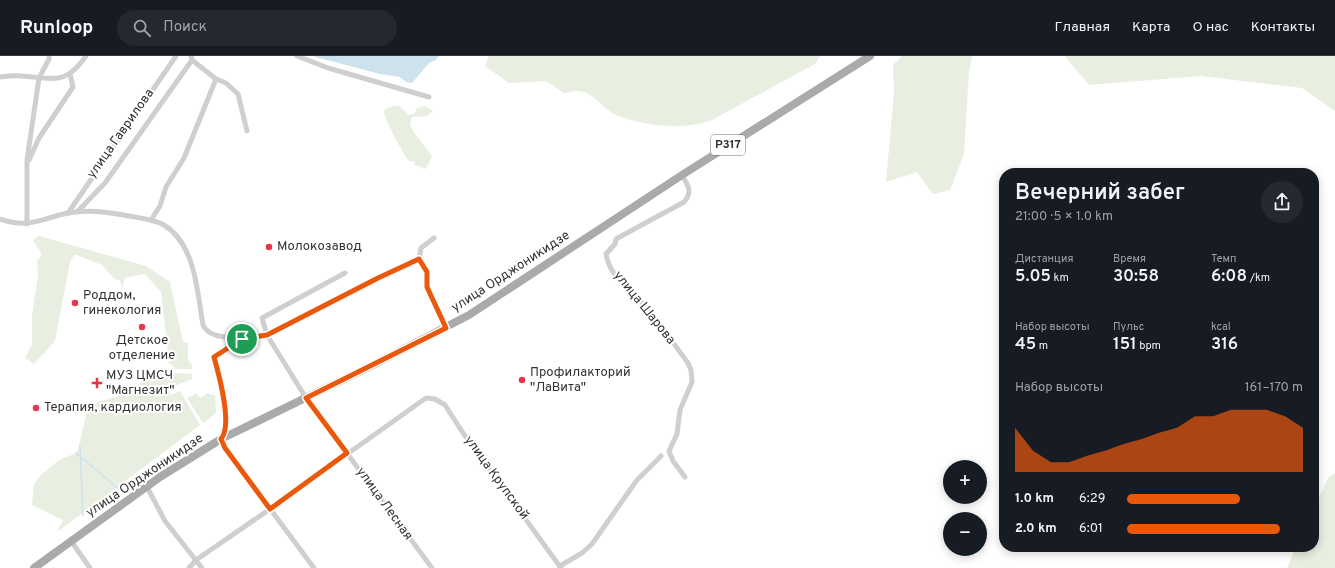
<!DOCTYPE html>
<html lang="ru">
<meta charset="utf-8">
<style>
:root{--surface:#171b24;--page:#242831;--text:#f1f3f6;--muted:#9ea1a6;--line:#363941;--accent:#ea580c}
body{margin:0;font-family:Overpass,sans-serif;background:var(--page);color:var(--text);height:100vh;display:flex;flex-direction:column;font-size:15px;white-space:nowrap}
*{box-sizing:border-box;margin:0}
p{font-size:13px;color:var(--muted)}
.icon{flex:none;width:22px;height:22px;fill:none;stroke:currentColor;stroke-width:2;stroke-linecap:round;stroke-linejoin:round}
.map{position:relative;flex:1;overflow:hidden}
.drawer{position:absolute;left:999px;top:112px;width:320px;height:384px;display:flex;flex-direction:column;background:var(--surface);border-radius:16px;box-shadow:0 2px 10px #0003}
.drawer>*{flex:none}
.buttons{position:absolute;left:943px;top:404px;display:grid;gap:8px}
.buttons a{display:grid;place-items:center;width:44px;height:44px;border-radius:50%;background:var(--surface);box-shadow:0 2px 10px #0003;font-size:20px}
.pin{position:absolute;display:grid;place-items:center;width:34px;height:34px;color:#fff;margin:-17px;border:2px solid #fff;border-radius:50%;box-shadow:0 1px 4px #0007}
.round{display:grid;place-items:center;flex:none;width:42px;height:42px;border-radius:21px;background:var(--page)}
.headline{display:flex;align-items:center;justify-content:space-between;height:68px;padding:0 16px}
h1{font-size:22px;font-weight:600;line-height:30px}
.stats{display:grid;grid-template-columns:repeat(3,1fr);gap:6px;height:68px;padding:4px 16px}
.stats div{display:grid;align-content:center}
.stats b{font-size:17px;font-weight:600}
.stats small{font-size:11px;font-weight:400}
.stats p{font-size:11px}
.chart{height:112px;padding:8px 16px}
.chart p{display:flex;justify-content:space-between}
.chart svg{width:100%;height:72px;margin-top:4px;fill:var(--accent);opacity:.7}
ul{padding:0 16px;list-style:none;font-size:13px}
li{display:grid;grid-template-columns:64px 48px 1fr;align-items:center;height:30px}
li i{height:10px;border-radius:5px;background:var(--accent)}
header{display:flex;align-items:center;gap:24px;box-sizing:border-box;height:56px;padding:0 20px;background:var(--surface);border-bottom:1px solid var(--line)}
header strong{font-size:19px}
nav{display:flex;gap:22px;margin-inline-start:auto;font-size:14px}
.search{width:280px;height:36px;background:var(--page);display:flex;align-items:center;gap:10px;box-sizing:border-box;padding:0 14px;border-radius:22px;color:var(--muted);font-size:15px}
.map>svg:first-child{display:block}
</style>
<header>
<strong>Runloop</strong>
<div class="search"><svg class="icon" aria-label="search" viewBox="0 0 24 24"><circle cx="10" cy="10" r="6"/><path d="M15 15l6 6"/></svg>Поиск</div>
<nav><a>Главная</a><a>Карта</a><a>О нас</a><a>Контакты</a></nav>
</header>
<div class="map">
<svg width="1335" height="512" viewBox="0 0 1335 512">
<rect width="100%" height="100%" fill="#fff"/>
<g fill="#e8eee0">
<path d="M489,0H820L815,8L710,65C682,74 643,70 616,59C603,53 592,34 577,35C572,35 569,37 564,37L546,25L509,27L485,10Z"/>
<polygon points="902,0 972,0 969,15 964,98 950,134 933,138 917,116 886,126 894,37 893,9"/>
<polygon points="1065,0 1335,0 1335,55 1302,32 1201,20 1089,29"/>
<path d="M395,50H399L409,59L414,58L417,52L424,50L432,54L433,56L429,57L428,60L412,61L410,68L414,77L432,100L426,113L415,109L414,105H409C404,100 383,60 384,55C386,51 391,51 395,50Z"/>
<polygon points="39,180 146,210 170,226 183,286 188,287 188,304 192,309 192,313 176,313 169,307 161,236 145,218 128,221 124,223 123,234 120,224 115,223 102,209 77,199 74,199 70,206 55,285 34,308 25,302 32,289 32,260 38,219 37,205 42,199 33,184"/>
<polygon points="173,317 192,318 192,323 170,332 169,334 171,339 180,335 200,369 57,476 63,464 32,449 34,429 40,420 59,404 76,397 78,394 86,359 90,352 98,346 122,339 137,330 150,319"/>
<polygon points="197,337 200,342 208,337 211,339 215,339 216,357 203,367 187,342"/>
<polygon points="1335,417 1335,512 1287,512 1296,491 1314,491 1314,453 1328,422"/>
</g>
<polygon fill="#cde2ed" points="312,0 439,0 436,4 429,7 412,27 406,26 400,21 380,18"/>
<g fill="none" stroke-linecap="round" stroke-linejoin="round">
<g stroke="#cde2ed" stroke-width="1.5">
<polyline points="80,390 83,459"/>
<polyline points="76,397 119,433"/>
</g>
<g stroke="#cfcfcf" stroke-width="5">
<polyline points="191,0 192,4 216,23 226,27 238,38 247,75"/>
<polyline points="297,0 328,12 429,41"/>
<path d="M0,21C7,20 15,19 22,20C54,22 65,30 86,0"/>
<polyline points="29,104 39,82 73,31 70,18"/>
<path d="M682,119C688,129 693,136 684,146L616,183L615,188L606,198C609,222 637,240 651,257C664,273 676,291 688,307L691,314L692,326L680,354L677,378L669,395L673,405L685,421"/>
<polyline points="77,156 105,127 192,4"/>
<polyline points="68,157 176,0"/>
<path d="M0,163C29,173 40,163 68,157C88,153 109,156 129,160C140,162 154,163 164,169C196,189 197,236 203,269C209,282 228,281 242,283"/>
<polyline points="151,164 160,150 166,131 184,102 216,23"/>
<polyline points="27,168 27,104 39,22 49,3 49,0"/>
<polyline points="434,182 421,192 419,203 427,216 427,231 446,272"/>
<polyline points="345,217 262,262 267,279 306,342 432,512"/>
<polyline points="147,431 165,465 202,512"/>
<polyline points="71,485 90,512"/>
<polyline points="560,510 582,497 592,488 637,424 661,400"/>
<polyline points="189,512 196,504 270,453 426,342 435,343 445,349 463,377 561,512"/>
<path d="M314,512L225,392L221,383C233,369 219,319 215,301L242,283L267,279L378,221L419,203"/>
</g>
<polyline stroke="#aaa" stroke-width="8" points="34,512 160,421 221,383 369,311 469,259 682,119 870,0"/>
</g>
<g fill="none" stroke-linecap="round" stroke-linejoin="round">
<defs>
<path id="route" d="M419,203L427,216V231L446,272L306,342L347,397L270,453L225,392L221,383C233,369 219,319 214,301L242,283L267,279L378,222Z"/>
</defs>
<use href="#route" stroke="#fff" stroke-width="8"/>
<use href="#route" stroke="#ea580c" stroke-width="5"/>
</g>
<g fill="#e7364b" stroke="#fff" stroke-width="1.5">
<circle cx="269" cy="191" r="4"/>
<circle cx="75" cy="247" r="4"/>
<circle cx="142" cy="271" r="4"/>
<circle cx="522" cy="324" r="4"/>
<path d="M95 321h4v4h4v4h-4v4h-4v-4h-4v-4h4z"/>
<circle cx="36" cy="352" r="4"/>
</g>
<g text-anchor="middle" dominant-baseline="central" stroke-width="4" stroke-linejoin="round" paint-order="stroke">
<rect fill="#fff" stroke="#707070" stroke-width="1" x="711" y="79" width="34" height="20" rx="3"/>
<g font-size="12" font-weight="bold" fill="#323232">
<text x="728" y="89">Р317</text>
</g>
<g font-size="13" fill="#323232" stroke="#fff">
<text transform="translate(121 78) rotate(-55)">улица Гаврилова</text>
<text transform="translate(511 216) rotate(-33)">улица Орджоникидзе</text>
<text transform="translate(644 252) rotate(51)">улица Шарова</text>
<text transform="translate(145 420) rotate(-34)">улица Орджоникидзе</text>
<text transform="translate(496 422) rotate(54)">улица Крупской</text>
<text transform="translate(384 448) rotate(54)">улица Лесная</text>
</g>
<g font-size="13" fill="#323232" stroke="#fff" text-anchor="start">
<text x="277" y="191">Молокозавод</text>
<text x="83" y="240">Роддом,<tspan x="83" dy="15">гинекология</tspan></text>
<text x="142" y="285" text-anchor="middle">Детское<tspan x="142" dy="15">отделение</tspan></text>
<text x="530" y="317">Профилакторий<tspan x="530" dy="15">"ЛаВита"</tspan></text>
<text x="106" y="320">МУЗ ЦМСЧ<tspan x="106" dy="15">"Магнезит"</tspan></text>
<text x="44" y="352">Терапия, кардиология</text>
</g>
</g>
</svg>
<div class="buttons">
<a>+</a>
<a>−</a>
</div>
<div class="pin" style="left:242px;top:283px;background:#1e9e55"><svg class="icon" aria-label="arrive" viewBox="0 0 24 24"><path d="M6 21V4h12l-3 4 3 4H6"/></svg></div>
<section class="drawer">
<div class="headline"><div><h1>Вечерний забег</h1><p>21:00 · 5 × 1.0 km</p></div><a class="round"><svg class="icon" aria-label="share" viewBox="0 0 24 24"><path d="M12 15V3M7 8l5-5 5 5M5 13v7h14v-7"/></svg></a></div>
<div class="stats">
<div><p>Дистанция</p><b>5.05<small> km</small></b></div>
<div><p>Время</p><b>30:58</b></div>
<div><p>Темп</p><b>6:08<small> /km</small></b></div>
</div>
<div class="stats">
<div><p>Набор высоты</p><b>45<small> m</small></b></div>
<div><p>Пульс</p><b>151<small> bpm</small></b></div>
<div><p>kcal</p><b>316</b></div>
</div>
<div class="chart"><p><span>Набор высоты</span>161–170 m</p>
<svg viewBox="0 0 160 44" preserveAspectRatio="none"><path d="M0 44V17L10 31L20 38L30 38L40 34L50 31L60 27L70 24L80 20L90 17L100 10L110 10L120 6L130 6L140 6L150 10L160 17V44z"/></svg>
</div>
<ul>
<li><b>1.0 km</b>6:29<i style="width:64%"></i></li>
<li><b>2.0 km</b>6:01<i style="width:87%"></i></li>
</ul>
</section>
</div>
